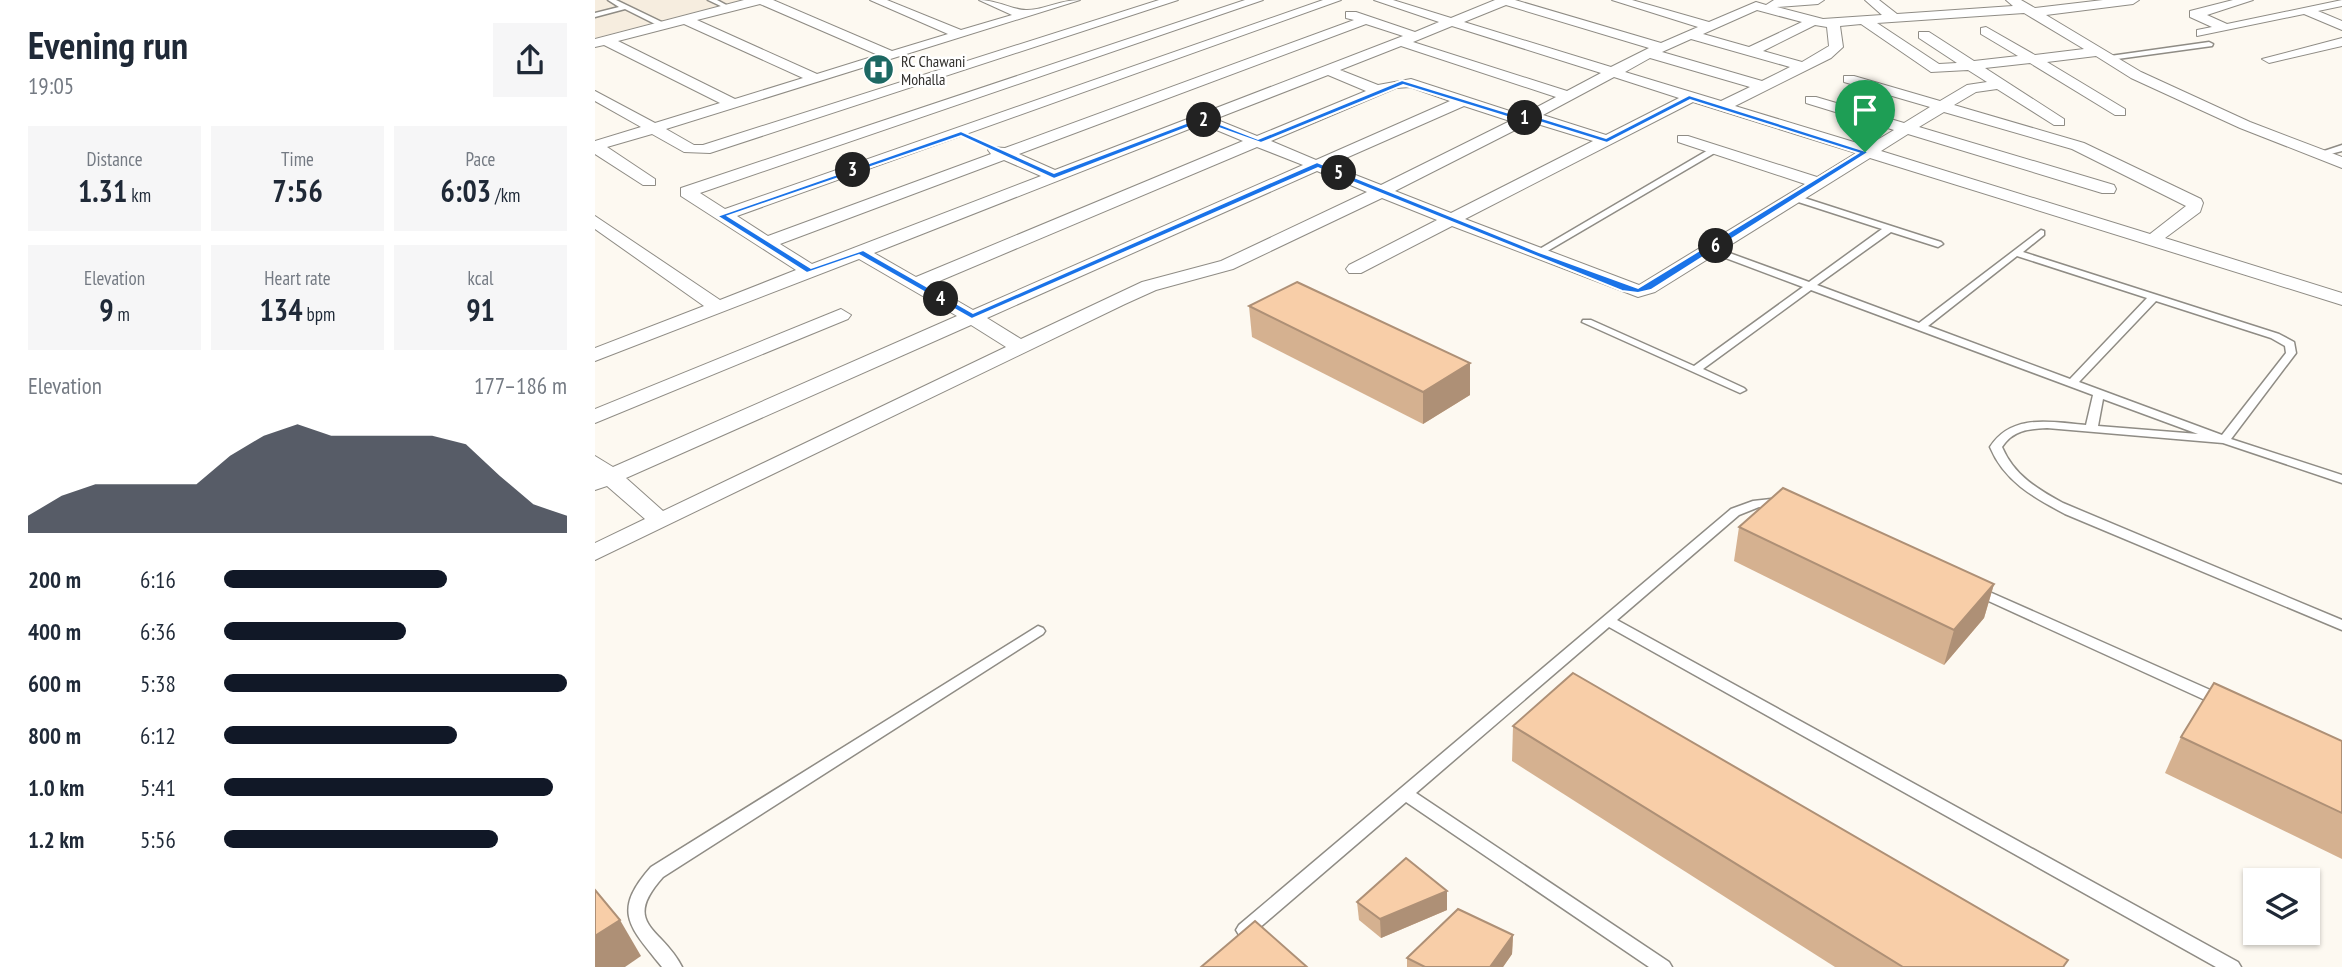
<!DOCTYPE html>
<meta charset="utf-8">
<style>
:root{--surface:#fff;--page:#f6f6f7;--text:#1f2937;--muted:#747a83;--accent:#111827}
body{margin:0;font-family:"PT Sans Narrow",sans-serif;background:var(--page);color:var(--text);height:100vh;display:flex;flex-direction:column;font-size:26px;white-space:nowrap}
*{box-sizing:border-box;margin:0}
p{font-size:23px;color:var(--muted)}
.icon{flex:none;width:38px;height:38px;fill:none;stroke:currentColor;stroke-width:2;stroke-linecap:round;stroke-linejoin:round}
.map{position:relative;flex:1;overflow:hidden}
.details{display:flex;flex-direction:column;background:var(--surface);width:595px}
.details>*{flex:none}
.buttons{position:absolute;left:1648px;top:868px;display:grid;gap:14px}
.buttons a{display:grid;place-items:center;width:77px;height:77px;border-radius:0px;background:var(--surface);box-shadow:0 2px 5px #0004;font-size:35px}
.pin{position:absolute;display:grid;place-items:center;width:60px;height:60px;color:#fff;margin:-72px -30px;border-radius:50% 50% 50% 0;rotate:-45deg;box-shadow:0 0 7px #0007}
.pin .icon{rotate:45deg}
.km{position:absolute;width:35px;height:35px;margin:-18px;border-radius:50%;background:#222;color:#fff;font-size:19px;line-height:35px;text-align:center}
.round{display:grid;place-items:center;flex:none;width:74px;height:74px;border-radius:0px;background:var(--page)}
.head{display:flex;align-items:center;justify-content:space-between;height:119px;padding:0 28px}
h1{font-size:38px;font-weight:600;line-height:52px}
.figures{display:grid;grid-template-columns:repeat(3,1fr);gap:10px;height:119px;padding:7px 28px}
.figures div{display:grid;align-content:center;border-radius:0px;background:var(--page);text-align:center}
.figures b{font-size:30px;font-weight:600}
.figures small{font-size:19px;font-weight:400}
.figures p{font-size:19px}
.chart{height:196px;padding:14px 28px}
.chart p{display:flex;justify-content:space-between}
.chart svg{width:100%;height:126px;margin-top:7px;fill:var(--accent);opacity:.7}
ul{padding:0 28px;list-style:none;font-size:23px}
li{display:grid;grid-template-columns:112px 84px 1fr;align-items:center;height:52px}
li i{height:18px;border-radius:9px;background:var(--accent)}
main{display:flex;flex:1;min-height:0}
.map>svg:first-child{display:block}
</style>
<main>
<section class="details">
<div class="head"><div><h1>Evening run</h1><p>19:05</p></div><a class="round"><svg class="icon" aria-label="share" viewBox="0 0 24 24"><path d="M12 15V3M7 8l5-5 5 5M5 13v7h14v-7"/></svg></a></div>
<div class="figures">
<div><p>Distance</p><b>1.31<small> km</small></b></div>
<div><p>Time</p><b>7:56</b></div>
<div><p>Pace</p><b>6:03<small> /km</small></b></div>
</div>
<div class="figures">
<div><p>Elevation</p><b>9<small> m</small></b></div>
<div><p>Heart rate</p><b>134<small> bpm</small></b></div>
<div><p>kcal</p><b>91</b></div>
</div>
<div class="chart"><p><span>Elevation</span>177–186 m</p>
<svg viewBox="0 0 160 44" preserveAspectRatio="none"><path d="M0 44V38L10 31L20 27L30 27L40 27L50 27L60 17L70 10L80 6L90 10L100 10L110 10L120 10L130 13L140 24L150 34L160 38V44z"/></svg>
</div>
<ul>
<li><b>200 m</b>6:16<i style="width:65%"></i></li>
<li><b>400 m</b>6:36<i style="width:53%"></i></li>
<li><b>600 m</b>5:38<i style="width:100%"></i></li>
<li><b>800 m</b>6:12<i style="width:68%"></i></li>
<li><b>1.0 km</b>5:41<i style="width:96%"></i></li>
<li><b>1.2 km</b>5:56<i style="width:80%"></i></li>
</ul>
</section>
<div class="map">
<svg width="1747" height="967" viewBox="0 0 1747 967">
<rect width="100%" height="100%" fill="#fdf9f1"/>
<polygon fill="#f6eddf" points="0,0 147,0 0,38"/>
<g fill="none" stroke-linecap="round" stroke-linejoin="round">
<defs>
<g id="lane">
<polygon points="13,0 21,0 73,25 66,27 30,9 0,17 0,13 24,7"/>
<polygon points="113,0 122,0 137,8 132,9"/>
<polygon points="1614,42 1618,44 1617,46 1515,60 1511,58 1515,56"/>
<polygon points="1747,145 1747,151 1724,157 1720,154"/>
<polygon points="1120,146 1123,147 1123,151 944,256 938,256 936,254"/>
<path d="M1197,194L1346,242L1348,244L1343,247L1296,232L1222,285L1324,323L1446,230L1449,231V235L1428,252L1684,334L1699,342L1701,353L1636,439L1747,475V483L1628,443L1452,428C1433,429 1418,430 1407,447C1419,475 1442,489 1468,503L1747,620V630L1470,514C1438,497 1409,481 1395,447C1417,413 1456,422 1491,425L1498,395L1216,290L1108,369L1149,388L1151,390L1145,393L987,322L988,320H996L1099,366L1208,287L1112,251V247H1118L1214,282L1287,229L1194,199V195ZM1422,256L1552,298L1475,379L1333,326ZM1561,301L1676,338L1690,346L1691,353L1627,435L1484,382ZM1508,399L1603,434L1503,426Z"/>
<polygon points="1176,499 1193,502 1195,505 1189,509 1164,507 1144,515 1022,620 1643,962 1646,967 1621,967 1014,627 821,793 1074,962 1077,967 1054,967 811,802 656,935 650,937 644,935 641,930 644,925 1136,509 1158,501"/>
<polygon points="1381,586 1631,697 1633,701 1631,705 1626,706 1621,705 1376,593 1374,590 1376,587"/>
<path d="M443,626L448,628L450,631L448,634L68,877C25,925 68,928 87,967H67C35,927 16,912 56,867Z"/>
</g>
<g id="street">
<path d="M149,0H178L297,51L353,34L275,0H292L366,30L417,15L384,0C402,0 421,11 432,10C449,10 464,0 485,0L71,129L99,145H108L564,0H583L115,153L89,152L57,134L12,147L60,179V185H48L0,154V141L46,127L0,101V91L60,123L125,103L9,45L0,47V39ZM165,4L283,55L222,74L102,20ZM89,24L208,78L140,99L23,41Z"/>
<path d="M650,0H668L105,193L130,209L728,0H746L142,216L173,236L396,154L393,150L395,147L410,148L759,20L751,18V12H761L820,32L844,22L779,0H798L856,18L900,0H920L1066,43L1103,27L1017,0H1037L1114,22L1161,2L1171,5L1179,0H1229L1223,4L1182,7L1228,19L1287,15L1270,0H1284L1302,14L1418,6L1411,0H1426L1440,8L1508,0H1544L1538,4L1451,15L1546,72L1655,122L1747,157V168L1645,128L1536,78L1501,56L1452,62L1530,109V115H1520L1435,63L1390,68L1469,119V125H1459L1402,89L1381,92L1359,105L1489,143L1606,199L1608,203L1605,212L1570,238L1747,293V305L1275,158L1060,292L1043,297L857,226L766,273H754L751,269L754,265L842,220L787,198L638,269L561,290L530,304L0,560V543L50,519L12,486L0,490V456L18,467L362,316L264,259L0,361V348L109,306L0,229V216L125,300L201,270L86,196V188ZM911,5L1054,48L1016,67L869,22ZM1162,10L1207,22L1154,47L1108,34ZM1429,13L1489,49L1440,55L1391,27L1386,28V34L1423,56L1379,61L1334,32H1324V38L1362,63L1344,64L1282,23ZM771,24L808,36L460,170L424,154ZM1266,24L1336,72L1373,70L1392,82L1372,85L1345,101L1259,76H1249V82L1335,107L1309,123L1221,97H1211V103L1299,130L1272,146L1140,106L1236,58L1248,47L1245,26ZM1220,25L1232,27L1234,46L1207,62L1168,51ZM857,26L1006,73L972,91L818,42ZM1096,39L1195,67L1167,81L1067,52ZM806,46L961,97L927,115L816,79L783,85L745,70ZM1055,58L1155,87L1126,101L1030,72ZM733,75L771,91L662,136L620,119ZM1019,77L1084,98L1011,135L948,115ZM815,87L855,101L721,160L676,141L801,88ZM1098,102L1261,153L1222,177L1093,136H1083V142L1210,184L1044,285L870,219ZM869,106L915,121L786,185L735,165ZM1349,112L1477,149L1591,206L1555,234L1286,151L1313,134L1507,193H1519L1521,189L1519,185L1324,127ZM936,122L998,141L856,213L800,191ZM607,124L648,141L321,277L279,253ZM662,147L708,165L378,310L335,285ZM409,160L446,176L217,264L185,244ZM722,171L772,192L626,261L547,282L426,339L392,318ZM376,325L411,347L68,511L31,478Z"/>
<polygon points="1638,0 1658,0 1612,15 1632,24 1747,0 1747,6 1723,11 1747,21 1747,30 1709,14 1602,36 1602,30 1617,27 1595,17 1595,11"/>
<polygon points="1747,38 1747,46 1674,63 1667,59"/>
<polygon points="246,309 256,315 253,319 0,423 0,409"/>
</g>
</defs>
<use href="#lane" stroke="#8f8c85" stroke-width="3"/>
<use href="#street" stroke="#8f8c85" stroke-width="2"/>
<use href="#lane" fill="#fff" fill-rule="evenodd"/>
<use href="#street" fill="#fff" fill-rule="evenodd"/>
</g>
<g fill="#d5b190">
<polygon points="654,306 875,395 828,424 657,337"/>
<polygon points="1144,527 1399,584 1389,618 1349,665 1139,561"/>
<polygon points="918,726 1470,967 1240,967 917,761"/>
<polygon points="1586,737 1747,741 1747,859 1570,773"/>
<polygon points="762,902 852,910 786,938 764,920"/>
<polygon points="918,935 917,954 908,967 812,967 812,958"/>
</g>
<g fill="#ae9076">
<polygon points="875,363 875,395 828,424 828,392"/>
<polygon points="1399,584 1389,618 1349,665 1359,630"/>
<polygon points="852,891 852,910 786,938 785,919"/>
<polygon points="25,920 46,956 30,967 0,967 0,936"/>
<polygon points="918,935 917,954 908,967 895,967"/>
</g>
<g fill="#f8cea8" stroke="#ae9076" stroke-width="2">
<polygon points="702,282 875,363 828,392 654,306"/>
<polygon points="1188,488 1399,584 1359,630 1144,527"/>
<polygon points="978,673 1473,960 1468,967 1308,967 918,726"/>
<polygon points="1619,683 1747,741 1747,813 1586,737"/>
<polygon points="811,858 852,891 785,919 762,902"/>
<polygon points="0,890 25,920 0,936"/>
<polygon points="863,909 918,935 895,967 830,967 812,958"/>
<polygon points="660,921 712,967 606,967"/>
</g>
<path fill="#1a73e8" stroke="#fff" stroke-width="2" fill-rule="evenodd" d="M807,80L927,117L934,114L1011,138L1094,95L1274,152L1056,290L1043,293L1027,291L723,168L377,319L264,255L212,273L122,216L366,131L459,173L607,117L663,139ZM808,85L925,121L935,119L1012,143L1095,100L1263,153L1043,288L944,252L722,162L378,313L268,250L216,268L133,216L366,136L459,179L607,122L666,143Z"/>
<defs>
<symbol id="hospital-disc" viewBox="-11 -11 22 22"><circle r="9.5" fill="#1d6863" stroke="#fff"/><path d="M-5-5h3v3.5h4V-5h3V5h-3V1.5h-4V5h-3Z" fill="#fff"/></symbol>
</defs>
<g fill-rule="evenodd">
<use href="#hospital-disc" x="266" y="52" width="35" height="35"/>
</g>
<g text-anchor="middle" dominant-baseline="central" stroke-width="5" stroke-linejoin="round" paint-order="stroke">
<g font-size="16" fill="#32302d" stroke="#fff" text-anchor="start">
<text x="306" y="61">RC Chawani<tspan x="306" dy="18">Mohalla</tspan></text>
</g>
</g>
</svg>
<div class="buttons">
<a><svg class="icon" aria-label="layers" viewBox="0 0 24 24"><path d="M12 4l9 5-9 5-9-5zM3 14l9 5 9-5"/></svg></a>
</div>
<div class="pin" style="left:1270px;top:152px;background:#1e9e55"><svg class="icon" aria-label="arrive" viewBox="0 0 24 24"><path d="M6 21V4h12l-3 4 3 4H6"/></svg></div>
<b class="km" style="left:930px;top:118px">1</b>
<b class="km" style="left:609px;top:120px">2</b>
<b class="km" style="left:258px;top:170px">3</b>
<b class="km" style="left:346px;top:299px">4</b>
<b class="km" style="left:744px;top:173px">5</b>
<b class="km" style="left:1121px;top:246px">6</b>
</div>
</main>
